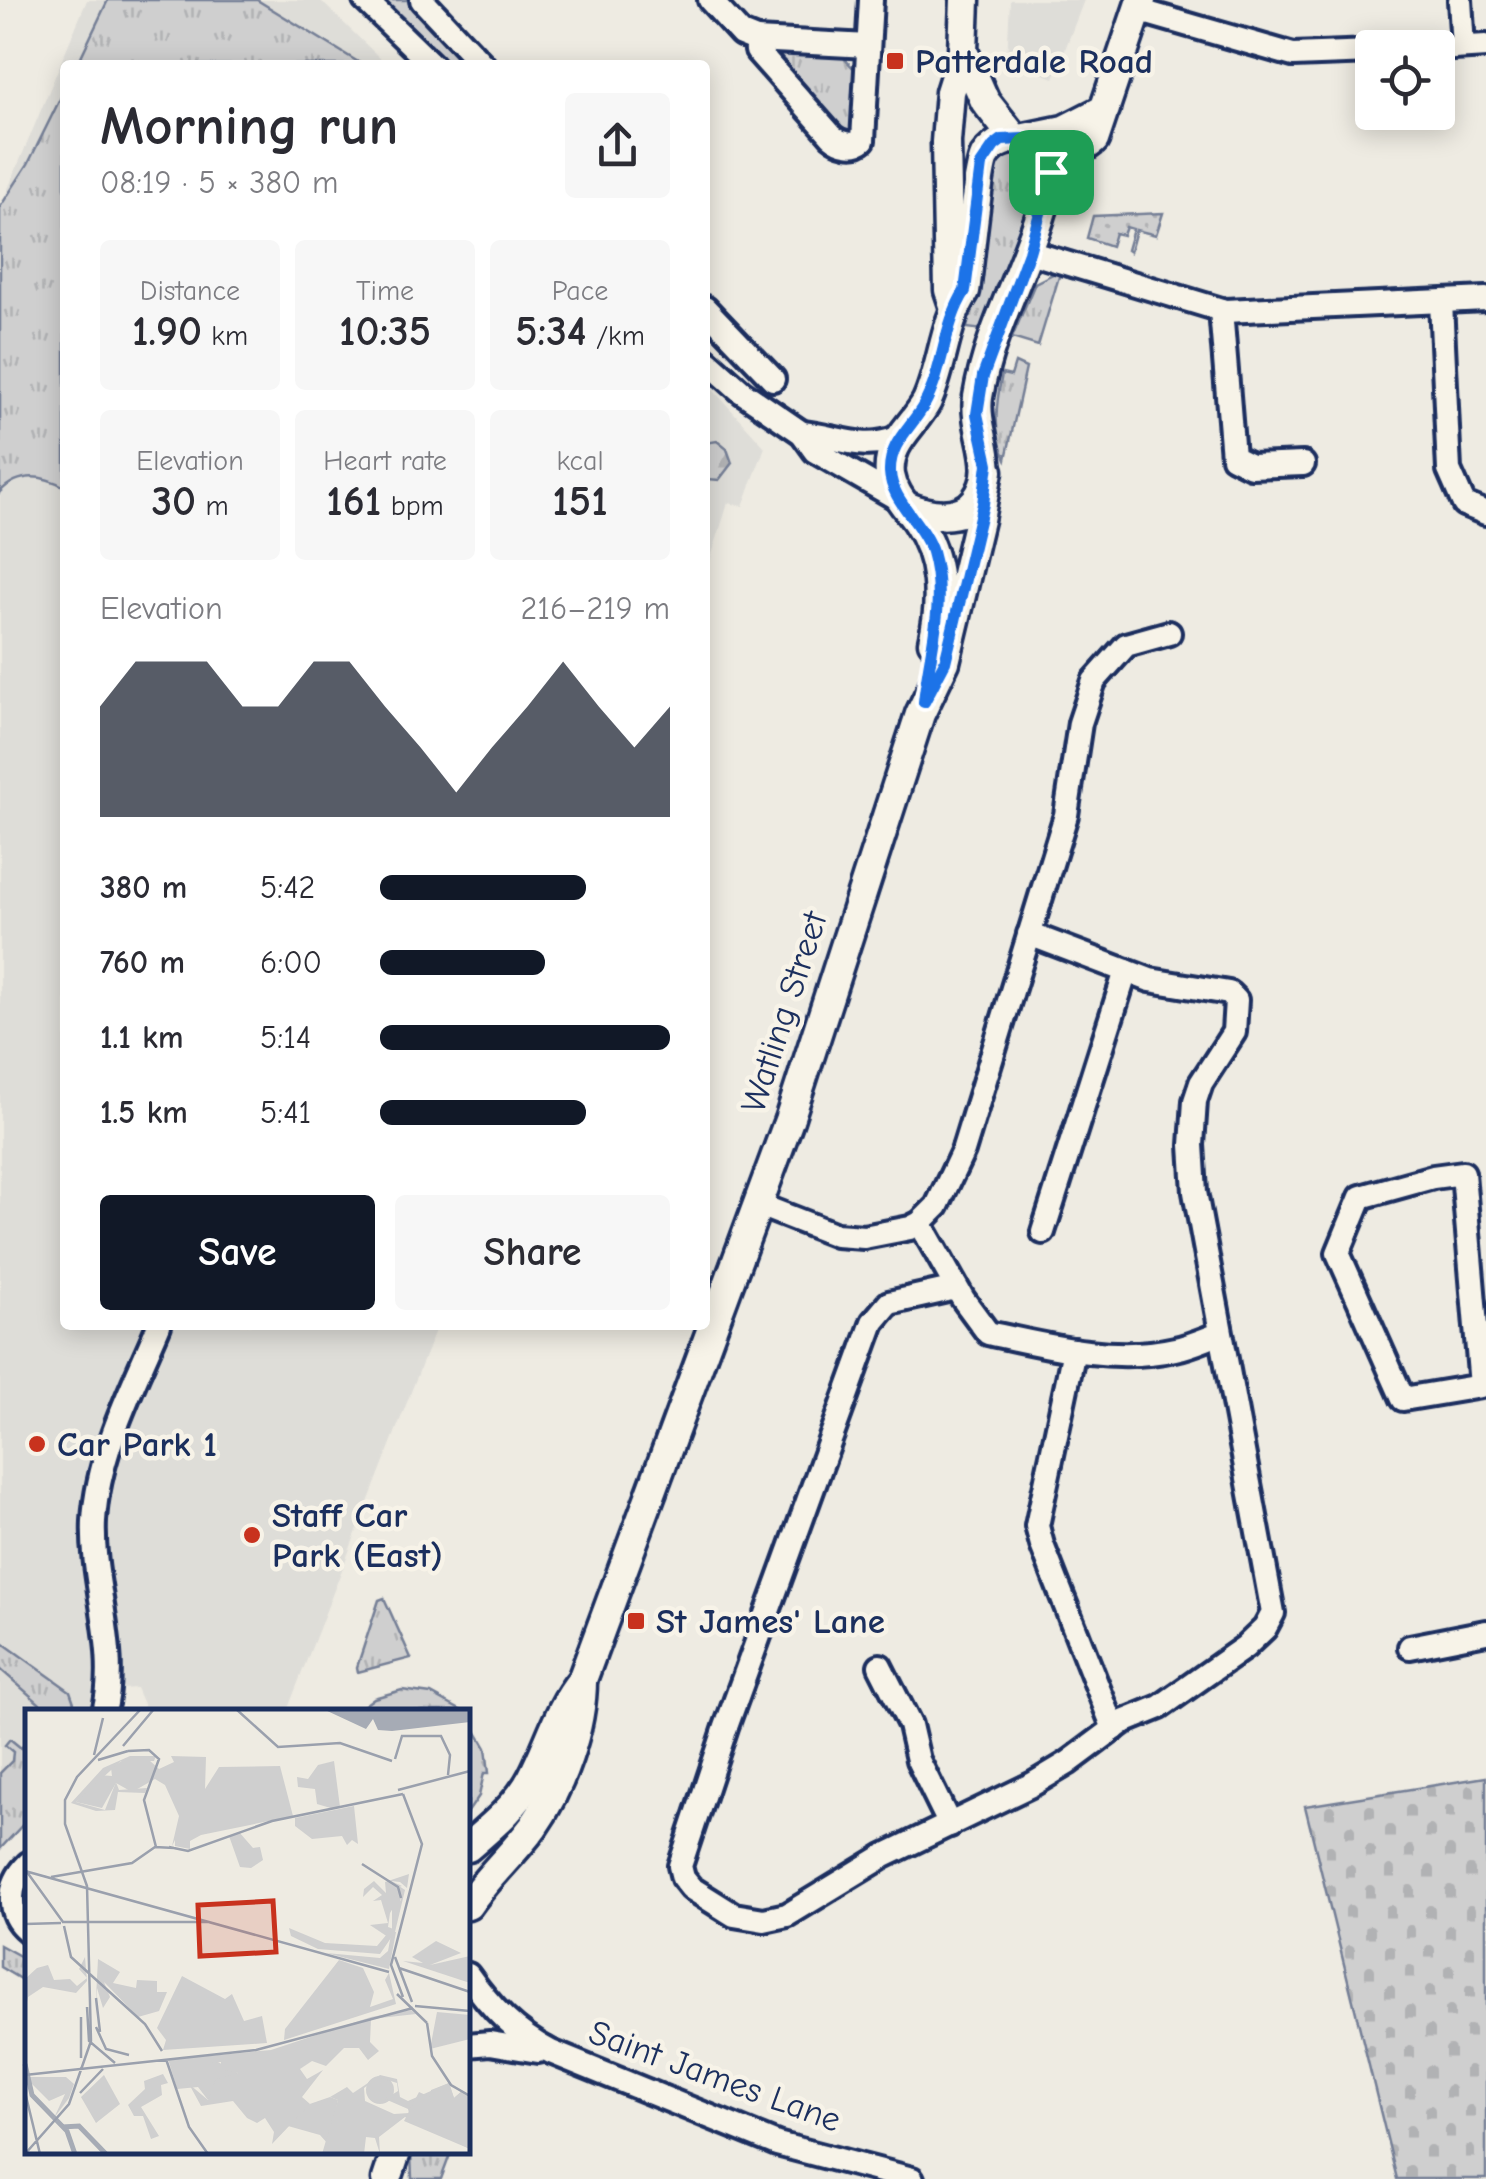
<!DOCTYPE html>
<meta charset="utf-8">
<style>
:root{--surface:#fff;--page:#f7f7f7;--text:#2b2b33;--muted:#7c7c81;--accent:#111827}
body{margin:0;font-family:"Comic Neue",sans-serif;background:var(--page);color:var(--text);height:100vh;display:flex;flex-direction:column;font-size:38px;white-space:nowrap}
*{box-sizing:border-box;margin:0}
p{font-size:32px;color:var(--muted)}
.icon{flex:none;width:55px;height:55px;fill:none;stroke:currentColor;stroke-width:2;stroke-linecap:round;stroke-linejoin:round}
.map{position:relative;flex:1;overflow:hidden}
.side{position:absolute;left:60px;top:60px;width:650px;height:1270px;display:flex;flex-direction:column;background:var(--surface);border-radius:10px;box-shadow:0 5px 25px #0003}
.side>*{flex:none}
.fabs{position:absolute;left:1355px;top:30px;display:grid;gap:20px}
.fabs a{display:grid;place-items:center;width:100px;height:100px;border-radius:10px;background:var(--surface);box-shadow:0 5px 25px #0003;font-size:50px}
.pin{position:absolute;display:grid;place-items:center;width:85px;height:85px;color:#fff;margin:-42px;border-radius:20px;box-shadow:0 5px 15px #0006}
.round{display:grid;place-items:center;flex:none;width:105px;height:105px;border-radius:10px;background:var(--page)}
.overview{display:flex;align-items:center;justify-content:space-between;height:170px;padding:0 40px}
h1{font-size:55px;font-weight:700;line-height:75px}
.figures{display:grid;grid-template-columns:repeat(3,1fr);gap:15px;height:170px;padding:10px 40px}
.figures div{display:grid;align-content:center;border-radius:10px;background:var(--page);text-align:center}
.figures b{font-size:42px;font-weight:700}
.figures small{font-size:28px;font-weight:400}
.figures p{font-size:28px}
.chart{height:280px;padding:20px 40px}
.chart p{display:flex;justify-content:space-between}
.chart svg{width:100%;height:180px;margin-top:10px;fill:var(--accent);opacity:.7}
.primary-button{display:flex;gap:20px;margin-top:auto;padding:20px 40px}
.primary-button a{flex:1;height:115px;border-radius:10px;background:var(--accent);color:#fff;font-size:40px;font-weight:700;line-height:115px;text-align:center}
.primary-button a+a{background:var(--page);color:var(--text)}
ul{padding:0 40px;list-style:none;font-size:32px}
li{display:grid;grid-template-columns:160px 120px 1fr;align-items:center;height:75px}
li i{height:25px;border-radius:12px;background:var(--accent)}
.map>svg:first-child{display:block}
</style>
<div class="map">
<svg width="1486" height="2179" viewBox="0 0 1486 2179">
<defs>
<pattern id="grass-tufts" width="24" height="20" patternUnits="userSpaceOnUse" patternTransform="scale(2.5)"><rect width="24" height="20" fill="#cfcfcf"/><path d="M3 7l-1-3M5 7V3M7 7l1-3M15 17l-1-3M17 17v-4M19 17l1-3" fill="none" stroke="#b1b2b4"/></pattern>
<pattern id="forest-firs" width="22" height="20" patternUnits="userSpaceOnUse" patternTransform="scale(2.5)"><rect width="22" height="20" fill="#cfcfcf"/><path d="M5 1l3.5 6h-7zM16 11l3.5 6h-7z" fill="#b1b2b4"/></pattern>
<pattern id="cemetery-stones" width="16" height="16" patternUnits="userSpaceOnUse" patternTransform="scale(2.5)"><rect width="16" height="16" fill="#cfcfcf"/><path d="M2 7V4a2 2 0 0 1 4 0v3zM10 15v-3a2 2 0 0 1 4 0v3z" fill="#b1b2b4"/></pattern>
<pattern id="park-dots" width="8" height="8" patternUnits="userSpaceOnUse" patternTransform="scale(2.5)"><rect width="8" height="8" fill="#cfcfcf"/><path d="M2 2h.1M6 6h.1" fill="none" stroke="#b1b2b4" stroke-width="1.8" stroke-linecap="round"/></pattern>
</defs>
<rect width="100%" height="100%" fill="#eeebe2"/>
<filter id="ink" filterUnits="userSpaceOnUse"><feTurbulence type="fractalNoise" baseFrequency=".01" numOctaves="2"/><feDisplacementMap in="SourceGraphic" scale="20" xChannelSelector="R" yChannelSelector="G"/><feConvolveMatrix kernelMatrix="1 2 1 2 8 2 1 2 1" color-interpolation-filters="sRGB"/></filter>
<g filter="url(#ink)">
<g fill="#deddd8">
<polygon points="87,0 320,0 387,65 65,65 65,1325 437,1325 287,1711 146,1711 136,1688 122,1689 117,1711 28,1712 27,1819 0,1825 0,208"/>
<polygon points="1010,0 1084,0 1054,78 1007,60"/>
<polygon points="705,381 765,447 743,506 728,503 705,577"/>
</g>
<g fill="url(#grass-tufts)" stroke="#757f96" stroke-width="2.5">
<polygon points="108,0 257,0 363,65 77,65"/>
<polygon points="379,0 411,0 475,65 445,65"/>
<polygon points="777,53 839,53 857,72 853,130 842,132 775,56"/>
<path d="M65,89V487C43,475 19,472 0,492V207L28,164Z"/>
<polygon points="1016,152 1034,165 1029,188 1032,194 1014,252 983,330 967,328 986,236 990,171 1002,156"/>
<polygon points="1061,270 1038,346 1012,338 1035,283"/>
<path d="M1015,363L1026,368L1006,459C992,430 996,404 1002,374L1011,376Z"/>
<polygon points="384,1598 411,1658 358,1672 357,1667 379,1600"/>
<polygon points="0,1641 70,1691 77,1711 35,1711 40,1704 0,1669"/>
<polygon points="402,1690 431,1694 462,1711 357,1711 374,1698"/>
<polygon points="468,1717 486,1748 489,1773 484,1773 479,1796 468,1812"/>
<polygon points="10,1739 21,1748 27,1742 27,1820 0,1849 0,1773 12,1761 13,1752 5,1745"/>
<polygon points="0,1945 27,1960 27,1983 0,1967"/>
<polygon points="411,2152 451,2152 441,2179 412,2179"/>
</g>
<polygon fill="url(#forest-firs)" stroke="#757f96" stroke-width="2.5" points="717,441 727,449 732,463 719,480 708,479 705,483 705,443"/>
<polygon fill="url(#cemetery-stones)" stroke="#757f96" stroke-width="2.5" points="1486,1777 1486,2179 1397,2179 1305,1806"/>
<polygon fill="url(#park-dots)" stroke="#757f96" stroke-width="2.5" points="1163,213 1156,235 1136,230 1130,252 1127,250 1133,229 1126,227 1123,235 1115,233 1111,246 1087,238 1093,216"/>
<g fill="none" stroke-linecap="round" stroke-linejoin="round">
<defs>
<g id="minor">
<polyline points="365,0 432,65"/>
<polyline points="422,0 483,65"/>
<path d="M710,0L741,34L756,40L757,51L832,136C840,143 855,147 863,140L871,0"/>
<polyline points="1460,0 1463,47"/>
<polyline points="1137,10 1293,55 1372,52"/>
<polyline points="756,40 868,46"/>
<polyline points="1438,49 1486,46"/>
<polyline points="1029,252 1225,311 1486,299"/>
<polyline points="1441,302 1449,470 1464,504 1486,513"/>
<polyline points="705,308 773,379"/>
<polyline points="1221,310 1233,457 1251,466 1303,464"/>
<polyline points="705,359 742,392 802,433 815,451 900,500"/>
<path d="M802,433C837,436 864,453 899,437"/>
<polygon points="1463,1173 1481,1386 1403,1399 1338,1253 1361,1197 1433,1177"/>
<polyline points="759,1205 836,1235 864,1237 910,1228 920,1223 937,1206 963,1151 1066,815 1080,723 1094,681 1126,645 1169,633"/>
<path d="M920,1223L963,1299L988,1333C1047,1346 1114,1363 1175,1349C1190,1346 1205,1339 1219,1334"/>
<polyline points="1043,1232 1126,971"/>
<polyline points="956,1288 889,1303 873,1322 726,1727 680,1866 683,1878 691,1888 734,1915 764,1920 787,1915 884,1856 1033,1784 1068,1763 1123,1722 1160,1707 1245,1647 1265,1628 1273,1613 1195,1192 1192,1145 1195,1101 1201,1083 1234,1032 1236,1000 1229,993 1150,980 1029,934"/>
<polyline points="1074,1350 1037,1526 1042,1545 1114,1729"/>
<polyline points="1410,1647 1486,1632"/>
<polyline points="880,1666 910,1725 918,1760 950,1825"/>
<path d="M104,1712C120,1651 91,1583 94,1521C98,1452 133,1387 159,1325"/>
<path d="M28,1864C8,1884 5,1913 28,1931"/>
<path d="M468,1975C491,2008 515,2033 551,2052L777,2144L912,2179"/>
<polyline points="468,2045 490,2043 538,2051"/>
</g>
<g id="major">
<polyline points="963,51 985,101 1014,138"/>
<polyline points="1020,139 1064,130 1105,109"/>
<polyline points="1051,172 1094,140 1141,0"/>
<polyline points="954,305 949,290 946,142 950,92 963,51 965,0"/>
<path d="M906,506C927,515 960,522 976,500C1001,467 973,433 978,397C988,335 1021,277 1040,217C1044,203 1051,187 1051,173C1049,137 1004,127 985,156C977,169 969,267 965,291C944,323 943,366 927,401C914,426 886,443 890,475C893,494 907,507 917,522C941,557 943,601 933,642"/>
<path d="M468,1847C491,1827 517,1806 532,1778C550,1744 558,1709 582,1680L789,1120L920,714L945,662L979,520L988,471"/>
<path d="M468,1905C487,1877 513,1854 533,1827C561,1787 582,1728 582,1680"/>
<polyline points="387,2179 396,2152"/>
</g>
</defs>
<use href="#minor" stroke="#1b2f5e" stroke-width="30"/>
<use href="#major" stroke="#1b2f5e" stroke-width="35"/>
<use href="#minor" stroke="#f7f3e8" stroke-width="22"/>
<use href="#major" stroke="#f7f3e8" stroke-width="28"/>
</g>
</g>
<g fill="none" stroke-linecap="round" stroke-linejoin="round" filter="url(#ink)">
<defs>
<path id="route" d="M1023,139L1043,151L1048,160L1050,178L1029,252L983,376L977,414L988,464L983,504L945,662L924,702C929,651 947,603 932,552C923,523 891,501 890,472C889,443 911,428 924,405C944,370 943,325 965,291L981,165L994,146L1002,140Z"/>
</defs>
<use href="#route" stroke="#fff" stroke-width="20"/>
<use href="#route" stroke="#1a73e8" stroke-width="12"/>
</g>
<g fill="#c8321e" stroke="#f7f3e8" stroke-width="4">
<rect x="885" y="51" width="20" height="20" rx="5"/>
<circle cx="37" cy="1444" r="10"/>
<circle cx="252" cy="1535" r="10"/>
<rect x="626" y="1611" width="20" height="20" rx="5"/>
</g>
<g text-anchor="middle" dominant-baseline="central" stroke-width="9" stroke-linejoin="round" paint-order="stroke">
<g font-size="35" font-weight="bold" fill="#1b2f5e" stroke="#f7f3e8" text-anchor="start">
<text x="915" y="61">Patterdale Road</text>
<text x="57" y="1444">Car Park 1</text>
<text x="272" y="1515">Staff Car<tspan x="272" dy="40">Park (East)</tspan></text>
<text x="656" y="1621">St James' Lane</text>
</g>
<g font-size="35" fill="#1b2f5e" stroke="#f7f3e8">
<text transform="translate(784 1012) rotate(-72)">Watling Street</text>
<text transform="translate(715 2076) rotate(20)">Saint James Lane</text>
</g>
</g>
<g transform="translate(25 1709)">
<rect width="445" height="445" fill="#eeebe2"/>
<path d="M146,47L181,48L180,80L194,58L255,57L268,107L176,126L165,132V140L150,137V131L147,137L154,107L140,76L130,70L107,83L91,74L77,99L51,93L74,66L87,67L86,59L98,51H124L134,60L149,53ZM329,97L333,135L327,131L322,136L317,127L287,130L270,117V109ZM384,165L382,179L375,173L366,172L377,177L374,178L376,187L373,208V191L365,204L363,218L366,219L367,220L368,223H371L364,260L301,244L355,249L363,242L367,220L363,228L345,216L363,214L356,191L348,192L357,186L348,178L338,188L339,180L349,172L361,184L360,173ZM411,232L436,244L405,256L445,247V274L378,252L398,254L387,248ZM73,250L95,263L88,274L111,279L112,271L132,272V283H142L134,302L113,308L79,273L85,288L78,299L72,279L70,307ZM182,347L213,364L183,391L173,378L152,380L143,350ZM138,365L143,374L136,376L137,386L116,398L134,427L126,430L118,407H109L103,396L120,380L119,372ZM79,366L95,395L71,414L56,388ZM341 381a14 14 0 1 1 28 0a14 14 0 1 1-28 0ZM305,388L313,391L303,435L295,426L263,417L276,398Z" fill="#cfcfcf"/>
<path d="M105,47H131L129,52H96L51,93L80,101L91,73L94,81L122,79L120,84L93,83L90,101L71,102L46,94L78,59ZM374,177L380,181L370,223L355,245L293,240L266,227L264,219L300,234L352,237L367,219V185L376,192ZM60,248L62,272L51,284L18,278L3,288L1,298L0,270L12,259L23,256L29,271L45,270L52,277L62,269L54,260ZM314,251L338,259L349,283L345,298L368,290L360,271L364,264L371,295L259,331L260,320ZM386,301L391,305L346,310L345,333L354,342L343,351L334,339H319L301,357L287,352L275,360L282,370L298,361L277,388L285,395L247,435L249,423L240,409L232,414L222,409L208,392L176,397L164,375L183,391L191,370L213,364L196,360V353L183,354L182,347L246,341L346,308ZM412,303L445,306V330L405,340ZM355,366L372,370L375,388L383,392L424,374L429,389L437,382L445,440L380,408L354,428L355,445L350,429L341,428L339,445H297L313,391L305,388L322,378L328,384ZM353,368L372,374L373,382L360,390L383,400L384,404L369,405L340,392L339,379ZM41,368L49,375L44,389L29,409L40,385L24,392L0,368Z" fill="#cfcfcf" fill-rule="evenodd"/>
<path d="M309,52L315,98L309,100L292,95L290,80L273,78L272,68L283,70L293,56ZM214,123L228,139L235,138L238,151L226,159L215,158L204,127ZM157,267L200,290L207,285L219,312L237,307L242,334L138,341L141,331L132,319ZM424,374L429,389L437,382L445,388V440L379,412L394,383L405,388L406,381Z" fill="#cfcfcf"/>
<path d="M298,0H445V13L367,22L353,21L348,10L341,20Z" fill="#a6abb5"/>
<path fill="none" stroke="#a6abb5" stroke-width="5" d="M0,355L7,386L42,422L50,445M37,418L54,417L81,445"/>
<path fill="none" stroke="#9aa0ad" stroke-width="2.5" d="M211,0L253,38L315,34L367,52M98,37L129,0M103,42L124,41L134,50L119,91L131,138M69,46L78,9M370,50L377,27H416L425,46L423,66M73,51L103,42M373,81L445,62M378,85L397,135L366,256L378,288M144,138L163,142L247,112L378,85M337,155L373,178L376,189M0,162L364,263M2,163L38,213M26,168L107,154L130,138L149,139M37,213H184M0,215L36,214M39,217L46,248L120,315L137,342M370,248L387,293M374,259L445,283M372,285L402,314M71,289L75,323M390,297L445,302M62,298L64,332L90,354M56,308V349M402,314L407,347L426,376L445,387M71,318L81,340L104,346M141,350L164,418L183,445M0,366L231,341L388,299M0,383L15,445M55,384L78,360M0,445L44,395L66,332L62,177L40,115V91L52,68L116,0"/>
<path fill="#c8321e" fill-opacity="0.15" stroke="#c8321e" stroke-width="5" d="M248,192L251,243L175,247L173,196Z"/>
<rect width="445" height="445" fill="none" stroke="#1b2f5e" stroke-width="5"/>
</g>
</svg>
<div class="fabs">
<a><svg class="icon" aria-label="locate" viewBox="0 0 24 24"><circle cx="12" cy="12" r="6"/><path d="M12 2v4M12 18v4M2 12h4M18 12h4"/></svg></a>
</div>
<div class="pin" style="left:1051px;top:172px;background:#1e9e55"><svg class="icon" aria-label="arrive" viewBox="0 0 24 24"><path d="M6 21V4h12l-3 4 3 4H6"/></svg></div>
<section class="side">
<div class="overview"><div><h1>Morning run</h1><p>08:19 · 5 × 380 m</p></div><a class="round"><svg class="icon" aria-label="share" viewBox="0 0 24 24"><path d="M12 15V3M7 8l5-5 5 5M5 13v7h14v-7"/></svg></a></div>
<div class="figures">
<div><p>Distance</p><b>1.90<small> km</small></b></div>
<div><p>Time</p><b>10:35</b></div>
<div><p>Pace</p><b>5:34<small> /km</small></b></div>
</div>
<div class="figures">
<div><p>Elevation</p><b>30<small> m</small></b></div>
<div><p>Heart rate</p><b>161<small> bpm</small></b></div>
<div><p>kcal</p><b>151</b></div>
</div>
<div class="chart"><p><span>Elevation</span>216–219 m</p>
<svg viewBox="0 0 160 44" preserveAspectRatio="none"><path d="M0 44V17L10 6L20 6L30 6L40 17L50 17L60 6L70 6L80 17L90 27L100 38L110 27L120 17L130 6L140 17L150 27L160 17V44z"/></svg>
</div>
<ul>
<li><b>380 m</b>5:42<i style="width:71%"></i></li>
<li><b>760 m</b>6:00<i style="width:57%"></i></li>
<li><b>1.1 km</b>5:14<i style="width:100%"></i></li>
<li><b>1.5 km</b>5:41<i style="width:71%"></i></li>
</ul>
<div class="primary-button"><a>Save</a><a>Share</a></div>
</section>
</div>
